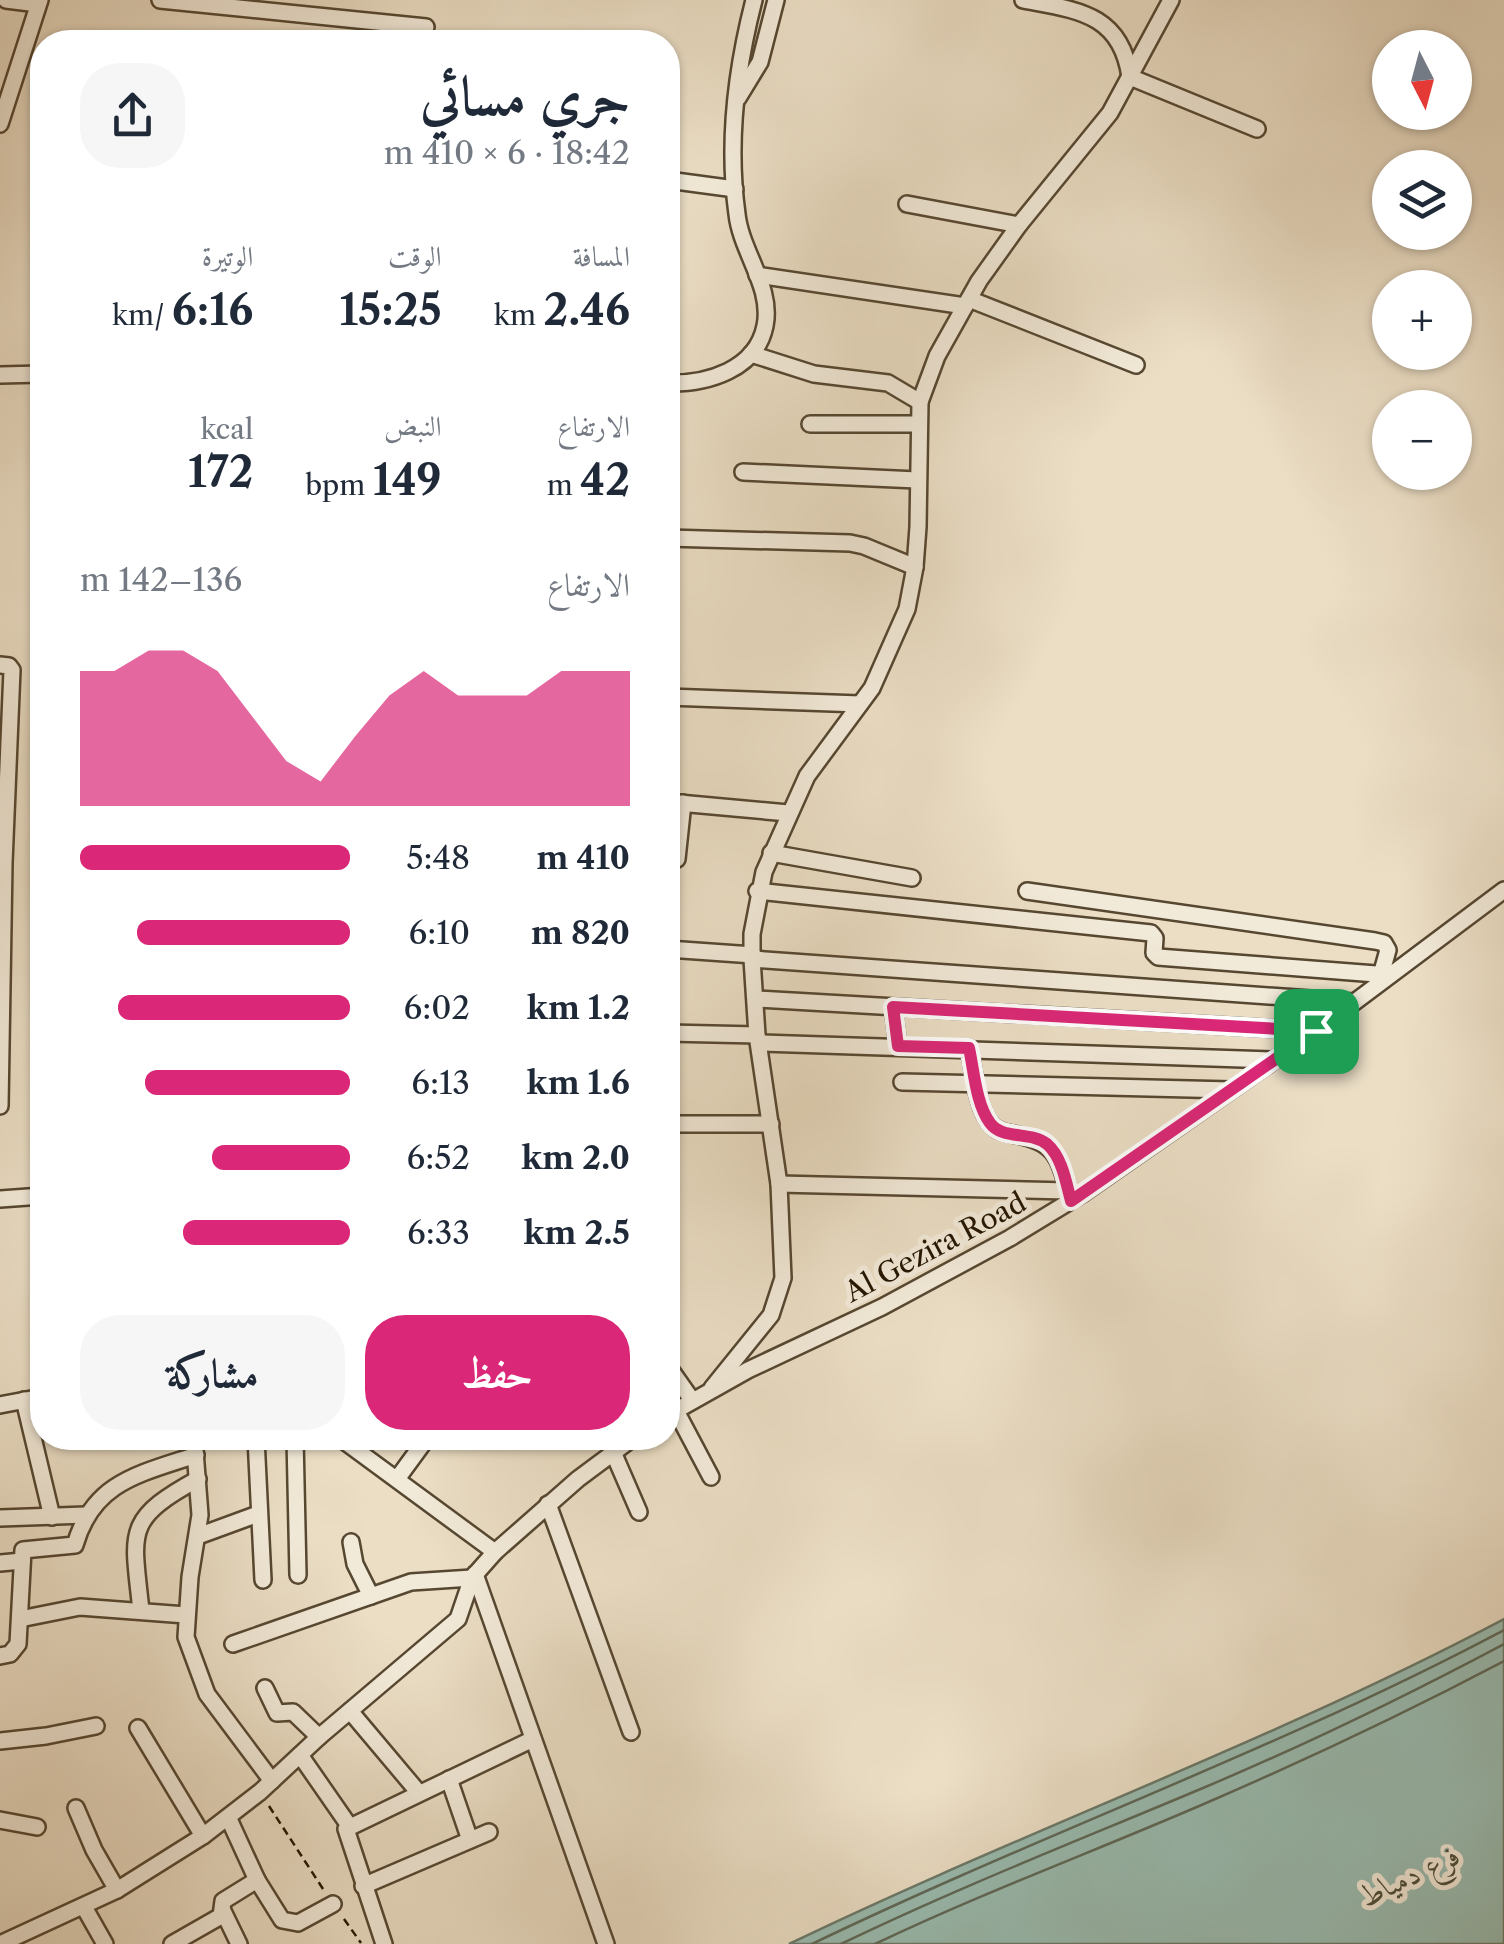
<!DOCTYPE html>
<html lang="ar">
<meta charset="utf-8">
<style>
:root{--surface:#fff;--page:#f6f6f7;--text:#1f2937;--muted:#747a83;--accent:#db2777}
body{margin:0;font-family:"Libre Caslon Text",Amiri,serif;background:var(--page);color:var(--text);direction:rtl;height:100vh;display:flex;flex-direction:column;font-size:38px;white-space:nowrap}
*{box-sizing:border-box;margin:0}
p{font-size:32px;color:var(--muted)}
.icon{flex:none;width:55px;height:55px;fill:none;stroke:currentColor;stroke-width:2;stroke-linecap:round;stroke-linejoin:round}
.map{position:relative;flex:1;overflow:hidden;direction:ltr}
.sheet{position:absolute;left:30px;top:30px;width:650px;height:1420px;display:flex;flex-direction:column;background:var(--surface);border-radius:40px;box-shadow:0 2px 8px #0004;direction:rtl}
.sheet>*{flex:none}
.needle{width:65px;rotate:174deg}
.buttons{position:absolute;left:1372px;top:30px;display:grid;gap:20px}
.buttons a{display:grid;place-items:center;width:100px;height:100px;border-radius:50%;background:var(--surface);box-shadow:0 2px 8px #0004;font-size:50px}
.pin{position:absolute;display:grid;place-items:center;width:85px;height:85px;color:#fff;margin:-42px;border-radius:20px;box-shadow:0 5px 15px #0006}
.round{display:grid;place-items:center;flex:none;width:105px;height:105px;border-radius:40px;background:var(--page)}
.head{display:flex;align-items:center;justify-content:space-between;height:170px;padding:0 50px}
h1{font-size:55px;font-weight:700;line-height:75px}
.stats{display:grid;grid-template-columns:repeat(3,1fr);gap:15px;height:170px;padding:10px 50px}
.stats div{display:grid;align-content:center}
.stats b{font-size:42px;font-weight:700}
.stats small{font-size:28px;font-weight:400}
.stats p{font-size:28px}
.chart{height:280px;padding:20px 50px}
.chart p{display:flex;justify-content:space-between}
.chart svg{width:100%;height:180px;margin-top:10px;fill:var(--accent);opacity:.7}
.primary-button{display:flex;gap:20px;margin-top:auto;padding:20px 50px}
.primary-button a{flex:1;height:115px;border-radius:40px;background:var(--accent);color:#fff;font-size:40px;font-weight:700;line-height:115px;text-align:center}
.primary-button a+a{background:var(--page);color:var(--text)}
ul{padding:0 50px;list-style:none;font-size:32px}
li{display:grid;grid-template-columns:160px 120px 1fr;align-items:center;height:75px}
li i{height:25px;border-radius:12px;background:var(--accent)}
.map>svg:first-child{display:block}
</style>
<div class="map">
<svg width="1504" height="1944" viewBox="0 0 1504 1944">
<rect width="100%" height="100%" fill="#ebdec5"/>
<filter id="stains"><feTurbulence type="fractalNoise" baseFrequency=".002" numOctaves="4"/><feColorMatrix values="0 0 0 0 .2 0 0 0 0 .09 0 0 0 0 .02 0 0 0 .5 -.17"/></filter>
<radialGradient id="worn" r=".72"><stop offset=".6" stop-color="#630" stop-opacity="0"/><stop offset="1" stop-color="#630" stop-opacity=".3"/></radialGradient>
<path fill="#99bcb1" stroke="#6a796a" stroke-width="2.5" d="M1504,1619V1944H789C1026,1830 1271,1742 1504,1619Z"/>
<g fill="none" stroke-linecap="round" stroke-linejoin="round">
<g stroke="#5e6858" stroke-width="2.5">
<path d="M812,1944C1040,1834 1280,1749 1504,1630"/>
<path d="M841,1944C959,1887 1082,1839 1203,1788C1305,1745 1406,1696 1504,1644"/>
<path d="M875,1944C986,1891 1101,1849 1213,1800C1312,1757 1409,1711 1504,1661"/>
</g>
<defs>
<g id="minor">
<polyline points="6,0 38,4"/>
<polyline points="160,0 426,27"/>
<path d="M1023,0C1076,10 1121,13 1130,77L1257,129"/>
<polyline points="738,98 760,62 776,0"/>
<polyline points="0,124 40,0"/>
<polyline points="668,180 735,189"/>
<polyline points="907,204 1019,225"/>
<polyline points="757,275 965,306"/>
<polyline points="969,299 1136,365"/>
<polyline points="751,354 814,374 888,383 920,402"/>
<polyline points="0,375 42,374"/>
<path d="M668,383C707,384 756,370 765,326C773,287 741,252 737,214C727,142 736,70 754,0"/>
<polyline points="810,424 919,424"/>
<polyline points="743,472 917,480"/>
<polyline points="668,538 850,543 864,546 915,567"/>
<polyline points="0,665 9,666 12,670 4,863 0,1106"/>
<polyline points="668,697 860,704"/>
<polyline points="668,802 788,813"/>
<polyline points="771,853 912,878"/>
<polyline points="668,864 677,859 683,803"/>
<polyline points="757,891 1151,933 1155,938 1154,953 1158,957 1389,975"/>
<polyline points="1027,891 1375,941 1384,943 1388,950 1381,975"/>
<polyline points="668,949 753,955"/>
<polyline points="752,959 1353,1002"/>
<polyline points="756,999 1316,1031"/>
<polyline points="893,1007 898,1046"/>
<polyline points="668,1033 757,1035"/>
<polyline points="759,1043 1273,1060"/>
<path d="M969,1048C974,1070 976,1107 991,1124C996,1131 1004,1132 1012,1134C1056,1141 1059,1157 1070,1197"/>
<polyline points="902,1082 1231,1090"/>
<polyline points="668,1124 771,1124"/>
<polyline points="779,1184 1068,1191"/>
<polyline points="0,1199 42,1196"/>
<polyline points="668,1366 692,1400"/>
<polyline points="712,1388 771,1315 783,1278 779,1184 757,1035 752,959 752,934 764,872 807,776 872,688 907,609 915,567 918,527 920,402 937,356 979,281 1019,225 1110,113 1171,0"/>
<polyline points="24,1400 52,1517"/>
<polyline points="0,1405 42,1397"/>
<polyline points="675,1409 711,1477"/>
<polyline points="668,1415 748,1370 882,1307 1010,1238 1082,1194 1316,1031 1504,890"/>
<polyline points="194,1438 200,1515 190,1577 186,1637 207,1694 272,1781"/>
<polyline points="256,1438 263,1580"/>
<polyline points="295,1438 298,1575"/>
<polyline points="340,1438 495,1552"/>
<polyline points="613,1452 639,1512"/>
<polyline points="397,1479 427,1438"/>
<polyline points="548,1504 631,1732"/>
<polyline points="0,1518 86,1515"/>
<polyline points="198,1536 258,1514"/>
<polyline points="351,1542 355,1564 371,1596"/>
<polyline points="0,1563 22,1561"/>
<polyline points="475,1574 606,1944"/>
<path d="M141,1611C133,1532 123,1520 198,1479"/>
<polyline points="20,1619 80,1607 186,1615"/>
<polyline points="233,1644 411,1582 472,1578"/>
<path d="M0,1656L10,1654L18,1644L23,1550L75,1545C93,1482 139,1474 196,1455"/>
<polyline points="265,1688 277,1713 293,1712 319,1737"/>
<polyline points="350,1711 419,1793"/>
<polyline points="138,1728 203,1836"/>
<polyline points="0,1741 46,1736 96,1726"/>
<polyline points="300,1755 350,1827"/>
<polyline points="449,1779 470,1840"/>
<polyline points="76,1808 94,1850 117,1890"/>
<polyline points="228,1817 257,1880 282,1920 298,1923 333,1904"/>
<polyline points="0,1820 37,1827"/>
<polyline points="363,1886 489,1832"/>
<polyline points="84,1907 105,1944"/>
<polyline points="223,1911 239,1944"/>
<polyline points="0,1944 117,1890 203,1836 260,1792 319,1737 458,1619 472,1578 495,1552 578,1479 633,1438"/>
<polyline points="172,1944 221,1916 223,1901 257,1880"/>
<polyline points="384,1944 346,1829 533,1739"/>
</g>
</defs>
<use href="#minor" stroke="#564731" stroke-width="20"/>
<g stroke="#241500" stroke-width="2.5" stroke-dasharray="8 5" stroke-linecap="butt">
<polyline points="269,1806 325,1892"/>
<polyline points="344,1919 361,1943"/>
</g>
<use href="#minor" stroke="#f2ead9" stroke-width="15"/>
</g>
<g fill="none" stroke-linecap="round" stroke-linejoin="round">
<defs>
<path id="route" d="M893,1007L1316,1031L1071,1201C1066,1182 1062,1157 1047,1144C1031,1131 1002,1140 990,1123C976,1104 974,1071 969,1048L898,1046Z"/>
</defs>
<use href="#route" stroke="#fff" stroke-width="20"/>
<use href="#route" stroke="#db2777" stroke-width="12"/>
</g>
<g text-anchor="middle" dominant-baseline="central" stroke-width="10" stroke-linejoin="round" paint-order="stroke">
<g font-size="28" fill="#241500" stroke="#f2ead9">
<text transform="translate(935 1247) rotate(-28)">Al Gezira Road</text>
</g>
<g font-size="30" font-style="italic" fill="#4d4f3e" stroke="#f2ead9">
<text transform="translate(1410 1875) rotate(-25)">فرع دمياط</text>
</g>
</g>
<rect width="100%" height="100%" filter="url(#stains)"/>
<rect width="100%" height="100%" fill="url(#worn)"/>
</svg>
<div class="buttons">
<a><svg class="needle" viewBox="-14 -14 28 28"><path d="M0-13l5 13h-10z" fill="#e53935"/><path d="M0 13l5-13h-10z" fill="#747a83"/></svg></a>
<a><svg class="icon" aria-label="layers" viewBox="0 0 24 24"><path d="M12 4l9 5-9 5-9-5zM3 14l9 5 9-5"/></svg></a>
<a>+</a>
<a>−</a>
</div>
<div class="pin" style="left:1316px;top:1031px;background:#1e9e55"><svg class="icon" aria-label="arrive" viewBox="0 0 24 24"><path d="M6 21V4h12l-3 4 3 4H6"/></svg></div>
<section class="sheet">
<div class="head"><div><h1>جري مسائي</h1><p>18:42 · 6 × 410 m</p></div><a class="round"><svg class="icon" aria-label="share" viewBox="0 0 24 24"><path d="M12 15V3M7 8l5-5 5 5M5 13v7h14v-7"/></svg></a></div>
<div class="stats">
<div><p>المسافة</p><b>2.46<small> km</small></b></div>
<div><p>الوقت</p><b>15:25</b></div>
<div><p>الوتيرة</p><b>6:16<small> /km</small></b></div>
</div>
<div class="stats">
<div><p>الارتفاع</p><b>42<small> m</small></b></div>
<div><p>النبض</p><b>149<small> bpm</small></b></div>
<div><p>kcal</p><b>172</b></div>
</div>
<div class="chart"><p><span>الارتفاع</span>136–142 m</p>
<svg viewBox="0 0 160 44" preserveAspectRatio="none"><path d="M0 44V11L10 11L20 6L30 6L40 11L50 22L60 33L70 38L80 27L90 17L100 11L110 17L120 17L130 17L140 11L150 11L160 11V44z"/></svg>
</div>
<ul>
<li><b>410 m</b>5:48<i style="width:100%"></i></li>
<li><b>820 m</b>6:10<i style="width:79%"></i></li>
<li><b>1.2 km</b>6:02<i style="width:86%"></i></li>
<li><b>1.6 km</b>6:13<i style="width:76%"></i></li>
<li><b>2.0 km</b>6:52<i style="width:51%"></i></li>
<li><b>2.5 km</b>6:33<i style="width:62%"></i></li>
</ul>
<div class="primary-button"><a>حفظ</a><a>مشاركة</a></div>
</section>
</div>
